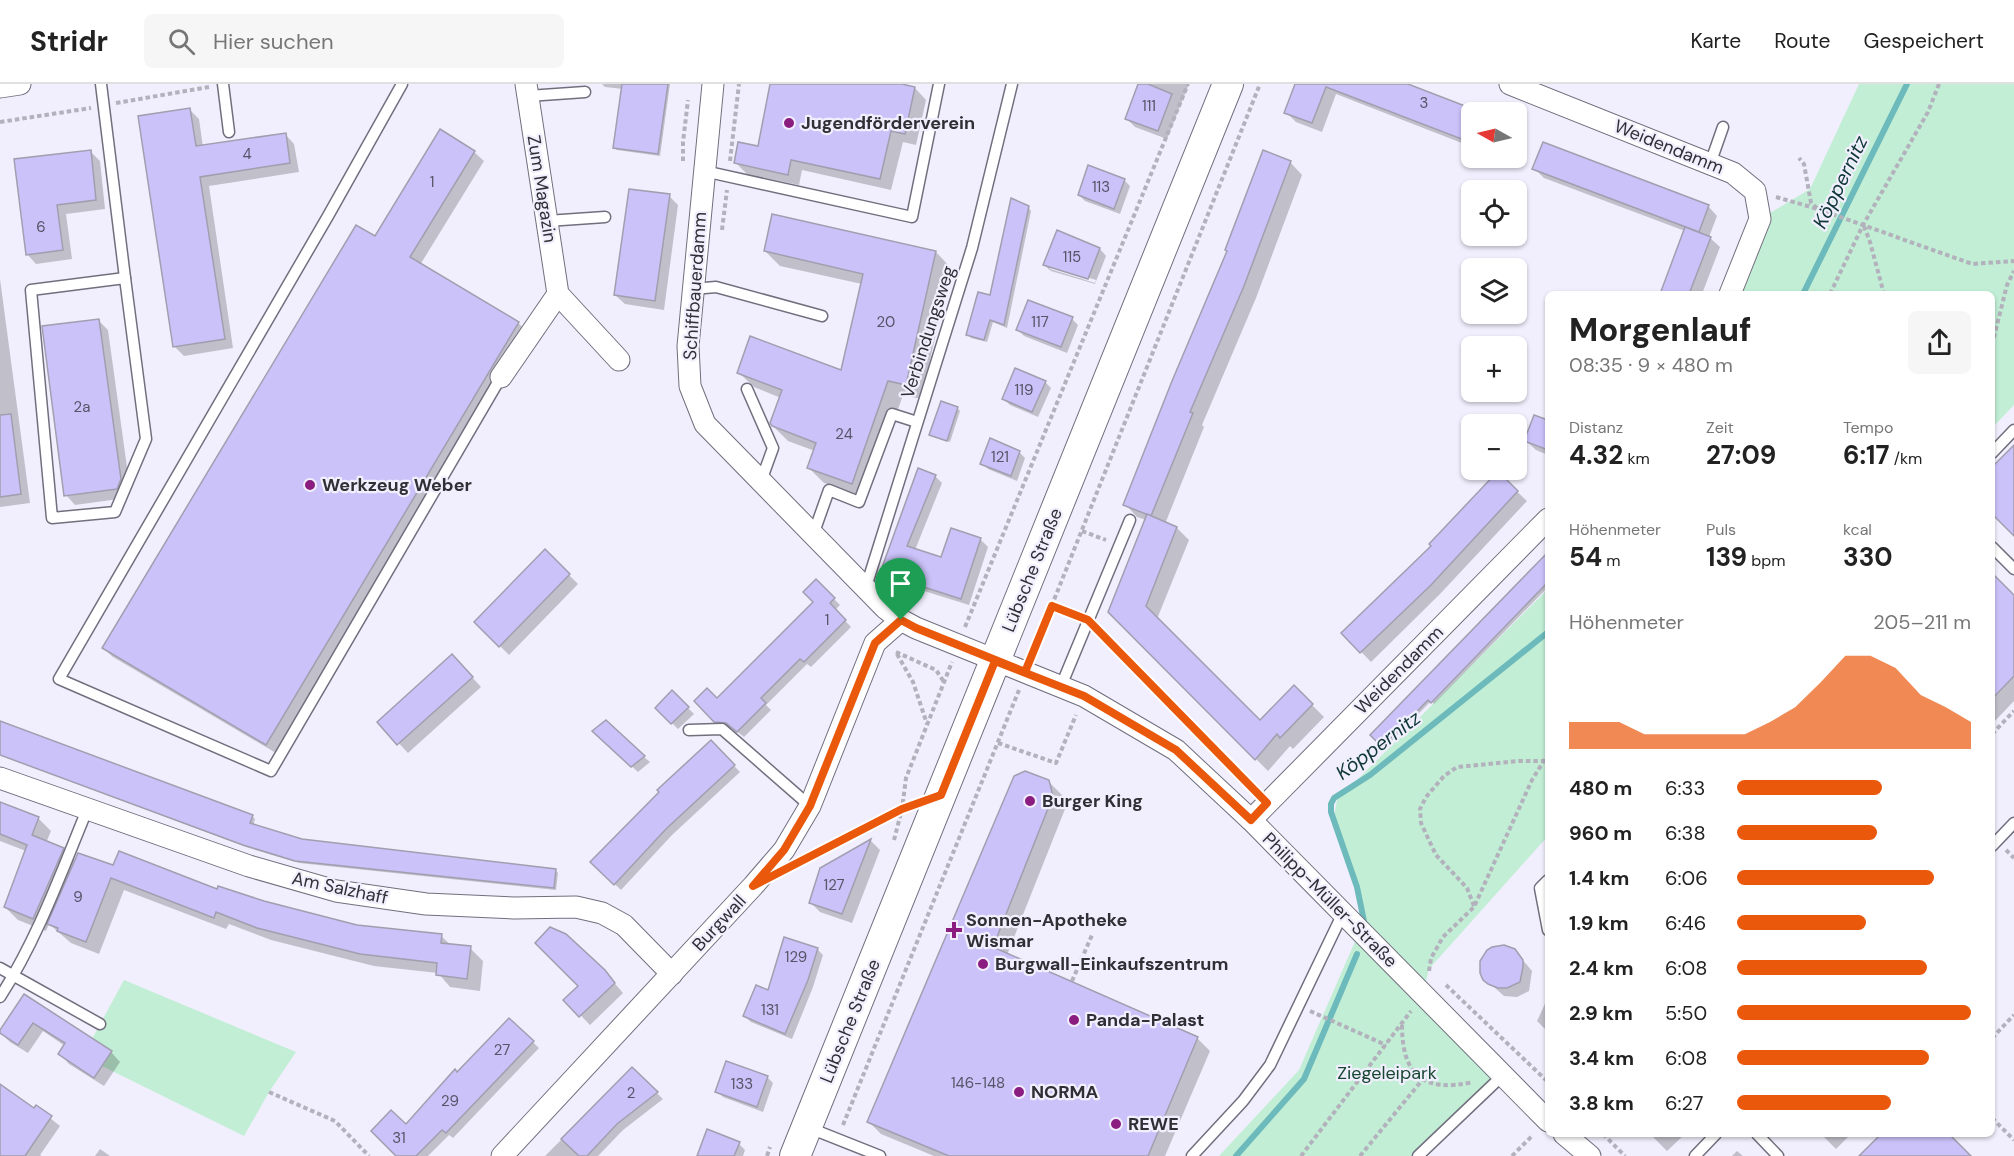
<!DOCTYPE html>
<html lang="de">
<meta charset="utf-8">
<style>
:root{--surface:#fff;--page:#f6f6f6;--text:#222;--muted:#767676;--line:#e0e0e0;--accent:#ea580c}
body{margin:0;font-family:"DM Sans",sans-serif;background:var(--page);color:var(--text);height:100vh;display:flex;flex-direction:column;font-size:22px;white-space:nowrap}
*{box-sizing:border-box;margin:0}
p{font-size:20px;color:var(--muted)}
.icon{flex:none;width:33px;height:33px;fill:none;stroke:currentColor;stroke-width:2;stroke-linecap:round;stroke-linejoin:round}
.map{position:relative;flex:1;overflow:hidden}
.details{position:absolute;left:1545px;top:207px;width:450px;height:846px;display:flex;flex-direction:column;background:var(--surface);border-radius:9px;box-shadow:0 2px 4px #0004}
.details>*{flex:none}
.needle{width:39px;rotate:278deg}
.controls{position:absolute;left:1461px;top:18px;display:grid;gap:12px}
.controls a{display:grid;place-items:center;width:66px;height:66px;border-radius:9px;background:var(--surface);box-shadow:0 2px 4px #0004;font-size:30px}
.pin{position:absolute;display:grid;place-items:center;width:51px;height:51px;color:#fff;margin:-62px -26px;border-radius:50% 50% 50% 0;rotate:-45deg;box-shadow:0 0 6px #0007}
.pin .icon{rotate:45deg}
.round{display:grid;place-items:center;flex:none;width:63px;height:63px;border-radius:9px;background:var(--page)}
.summary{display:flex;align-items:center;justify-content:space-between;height:102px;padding:0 24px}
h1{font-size:33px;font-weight:700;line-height:45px}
.stats{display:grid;grid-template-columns:repeat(3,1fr);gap:9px;height:102px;padding:6px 24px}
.stats div{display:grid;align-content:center}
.stats b{font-size:26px;font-weight:700}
.stats small{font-size:16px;font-weight:400}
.stats p{font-size:16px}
.chart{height:168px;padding:12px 24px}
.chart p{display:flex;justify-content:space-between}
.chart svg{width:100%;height:108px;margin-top:6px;fill:var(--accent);opacity:.7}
ul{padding:0 24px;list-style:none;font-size:20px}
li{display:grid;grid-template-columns:96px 72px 1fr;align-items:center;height:45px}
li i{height:15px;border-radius:8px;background:var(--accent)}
header{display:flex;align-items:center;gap:36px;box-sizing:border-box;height:84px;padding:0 30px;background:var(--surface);border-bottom:2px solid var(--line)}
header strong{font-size:28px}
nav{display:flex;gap:33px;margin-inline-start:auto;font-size:21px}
.search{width:420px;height:54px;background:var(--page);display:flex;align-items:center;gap:15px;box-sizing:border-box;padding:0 21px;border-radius:9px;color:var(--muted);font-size:22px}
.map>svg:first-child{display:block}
</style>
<header>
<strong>Stridr</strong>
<div class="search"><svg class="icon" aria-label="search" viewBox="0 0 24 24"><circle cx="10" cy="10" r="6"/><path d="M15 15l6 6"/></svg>Hier suchen</div>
<nav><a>Karte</a><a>Route</a><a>Gespeichert</a></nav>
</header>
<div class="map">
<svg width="2014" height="1072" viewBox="0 0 2014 1072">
<rect width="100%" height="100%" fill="#f1effd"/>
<g fill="#c2eed5">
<polygon points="1859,0 2014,0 2014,321 1992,344 1992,210 1730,210 1760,135 1810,105"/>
<polygon points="1548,505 1548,752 1429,885 1423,909 1503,991 1418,1072 1219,1072 1299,986 1360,846 1361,811 1334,732 1337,716"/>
<polygon points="124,896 296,968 269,1008 244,1052 102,982 92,955"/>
</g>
<g fill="#0003" fill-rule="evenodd">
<polygon points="602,0 670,0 660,72 617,66 614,64 623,5 605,3"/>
<polygon points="772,0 894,0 915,4 926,16 916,61 903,58 891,106 802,86 799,101 747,90 736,79 759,64"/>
<polygon points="1140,0 1189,0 1167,55 1135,43 1126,34"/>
<polygon points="1297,0 1404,0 1478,28 1472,28 1472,63 1336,10 1322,48 1296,38 1286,28"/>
<polygon points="189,25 199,35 203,63 285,50 294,60 299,88 209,102 233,264 184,272 174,262"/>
<polygon points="90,67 100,77 105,125 66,130 72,175 36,180 27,170 16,76"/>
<polygon points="474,68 484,77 420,181 518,239 528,248 276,669 113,573 103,564 375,154"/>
<polygon points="1290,78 1302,91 1256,214 1202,341 1204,343 1165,440 1177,444 1189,456 1157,535 1260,638 1294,603 1324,633 1293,665 1290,662 1268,687 1110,528 1146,436 1137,433 1125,420"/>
<polygon points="1534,84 1708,122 1717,132 1709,153 1720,163 1702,210 1661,210 1685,147 1544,94"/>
<polygon points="1124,96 1130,102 1120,130 1085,117 1079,111"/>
<polygon points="669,112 678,121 664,226 625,220 615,211"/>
<polygon points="1028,123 1031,127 1007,244 993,238 987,258 971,254 968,250 992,213"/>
<path d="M1058,148L1100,165L1106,172L1095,200L1051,187L1044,181ZM1050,182L1096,196L1095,199L1050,185Z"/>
<polygon points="765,167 936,168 951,184 921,315 903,311 867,414 824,399 809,384 815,367 788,357 773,342 781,314 754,303 738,288 842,288 862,200 780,182"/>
<polygon points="0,195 30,419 0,423"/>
<polygon points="1072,235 1078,241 1067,269 1024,252 1018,246"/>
<polygon points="98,236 108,246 130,405 126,414 75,421 66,411"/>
<polygon points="1045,298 1051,304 1038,333 1010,321 1004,315"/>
<polygon points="957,324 960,327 950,358 934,353 931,351"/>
<polygon points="1548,338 1548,371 1536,366 1526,357"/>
<polygon points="1019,368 1025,374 1017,397 988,385 982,379"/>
<polygon points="1498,390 1527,417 1440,510 1371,578 1343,549 1433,462"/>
<polygon points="935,392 942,399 915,466 942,475 980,455 988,463 969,521 889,496 882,488"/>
<polygon points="545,467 578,500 509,571 476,538"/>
<polygon points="1548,470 1548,503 1434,620 1431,617 1385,664 1372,651"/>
<polygon points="1992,491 2014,513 2014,617 1992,640"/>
<polygon points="816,497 840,521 835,526 851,543 811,583 807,580 766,621 771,626 744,653 734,645 722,643 696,617 717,616 815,518"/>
<polygon points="461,581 481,603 408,669 379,638"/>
<polygon points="672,608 694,630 678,645 657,624"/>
<polygon points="0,638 253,733 255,735 253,742 301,757 555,786 558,789 556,806 299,779 246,763 0,671"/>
<polygon points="600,653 644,673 650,678 638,688"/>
<polygon points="711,658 740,688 672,751 621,806 592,778"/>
<polygon points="1049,698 1062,711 1065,725 1007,871 1197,954 1210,967 1165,1072 934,1072 881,1050 868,1037"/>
<polygon points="0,720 38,734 51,747 46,759 63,765 76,778 114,783 357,842 441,852 452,862 470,864 483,877 480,907 450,903 438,889 374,882 271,856 229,840 226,845 124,806 99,870 71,859 49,840 46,847 18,836 5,823 26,767 0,757"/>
<polygon points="871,757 880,766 852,839 820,828 810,818 821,785"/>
<polygon points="817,865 823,871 813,903 792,955 751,938 744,932"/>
<polygon points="1515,867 1532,887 1529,907 1517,913 1504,912 1485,895"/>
<polygon points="604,887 623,909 590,941 566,916"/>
<polygon points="24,912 111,968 120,978 104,1002 69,980 60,970 65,962 43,947 28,969 10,958 0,948"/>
<polygon points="1548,913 1548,948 1537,937"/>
<polygon points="510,936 539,964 453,1054 449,1051 428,1072 398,1072 406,1042"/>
<polygon points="632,985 663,1015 623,1046 598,1072 545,1072"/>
<polygon points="767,993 773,999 763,1028 723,1013 717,1007"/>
<polygon points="0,1002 34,1026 36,1023 60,1042 40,1071 42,1072 0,1072"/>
<polygon points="1650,1050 1685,1050 1667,1067"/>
<polygon points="1821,1050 1851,1050 1836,1065"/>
<polygon points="739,1060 745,1066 743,1072 700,1072"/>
<polygon points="100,1065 110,1072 95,1072"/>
<polygon points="1737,1067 1743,1072 1732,1072"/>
</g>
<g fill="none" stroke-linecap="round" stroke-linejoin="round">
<g stroke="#6cbabc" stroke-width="6">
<polyline points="1803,210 1907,0"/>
<polyline points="1365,842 1357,803 1331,728 1331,720 1334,714 1370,691 1548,548"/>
<polyline points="1236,1072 1304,995 1357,870"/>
</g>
</g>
<g fill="#cac2f9" stroke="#a19faf" stroke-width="1.5">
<polygon points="622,0 668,0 658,70 613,64"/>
<polygon points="770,0 902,0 915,3 905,50 891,47 880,95 791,76 788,91 734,79 738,58 758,62"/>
<polygon points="1138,0 1148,0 1172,10 1158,47 1125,35"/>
<polygon points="1295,0 1408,0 1478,27 1467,28 1472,30 1472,59 1326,3 1312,39 1284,29"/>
<polygon points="190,24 196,62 286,49 290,79 200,93 225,255 173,263 138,32"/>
<polygon points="440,45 475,67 410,173 519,238 266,661 102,564 356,141 375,152"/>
<polygon points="1543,58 1709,121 1699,148 1532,85"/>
<polygon points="91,66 96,116 57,121 63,166 26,171 14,75"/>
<polygon points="1263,66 1291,77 1244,202 1190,328 1193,329 1151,432 1123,421 1172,297 1227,167 1225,166"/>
<polygon points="1088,81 1125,95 1114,125 1078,111"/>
<polygon points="629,105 670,110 655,217 614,211"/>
<polygon points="1011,114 1029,122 1004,241 990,236 984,256 966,251 978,208 990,211"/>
<polygon points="772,130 936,167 906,301 888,297 852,400 807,384 816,359 772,342 770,339 782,306 737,289 750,252 841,286 863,190 764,167"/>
<polygon points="1685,143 1711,153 1689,210 1660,210"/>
<polygon points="1057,146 1100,164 1088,195 1043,181"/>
<polygon points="1028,216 1073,233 1061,263 1016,246"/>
<polygon points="99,235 121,395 117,405 64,412 42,242"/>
<polygon points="1015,284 1046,297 1032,328 1002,315"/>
<polygon points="941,317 958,323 947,357 929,351"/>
<polygon points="11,330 21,410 0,413 0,331"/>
<polygon points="1534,331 1548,336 1548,366 1524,357"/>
<polygon points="990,354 1020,367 1011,392 980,380"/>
<polygon points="2014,361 2014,452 1992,430 1992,383"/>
<polygon points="918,384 936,391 907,462 941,473 951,444 981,454 961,515 880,489"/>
<polygon points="1498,387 1518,407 1431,501 1360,569 1341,549 1431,462 1429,460"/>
<polygon points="1147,430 1177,443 1146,522 1260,636 1294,601 1313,620 1280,654 1277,650 1255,676 1108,528"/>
<polygon points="545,465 570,490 499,563 474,538"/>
<polygon points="1548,468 1548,498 1431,619 1428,616 1382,663 1370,651"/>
<polygon points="1992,489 2014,511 2014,592 1992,615"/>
<polygon points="816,495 835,514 830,519 846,536 804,578 800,575 761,614 766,619 737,648 726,639 714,638 694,617 707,604 717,614 813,518 803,508"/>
<polygon points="452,570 473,593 397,661 377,638"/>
<polygon points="672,606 689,623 671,640 655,624"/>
<polygon points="606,636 645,672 631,683 592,647"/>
<polygon points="0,637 253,731 250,739 302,755 556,785 554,804 295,777 243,761 0,671"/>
<polygon points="711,656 735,681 666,745 614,801 590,778 659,708 657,706"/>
<polygon points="1025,687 1049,696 1053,712 993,863 1198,953 1148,1072 949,1072 867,1038 1014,692"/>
<polygon points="0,718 39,733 32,751 64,764 33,835 4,823 27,761 0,750"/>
<polygon points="871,755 842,830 809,819 820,784"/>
<polygon points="119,767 217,805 218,802 264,817 357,841 442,850 441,859 471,862 467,895 436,891 437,879 360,870 257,844 216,828 214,834 111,794 86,858 57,847 58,844 47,840 78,769 113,781"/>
<polygon points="550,843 566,850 605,886 615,899 579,933 563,916 578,902 535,859"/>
<polygon points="784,853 818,864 808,896 785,950 743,932 756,901 768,906"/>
<polygon points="1504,861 1515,865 1523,876 1523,883 1520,898 1507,904 1498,904 1488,900 1483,896 1480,889 1480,877 1487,866 1492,863"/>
<polygon points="24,910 112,967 94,994 58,970 65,959 33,939 18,961 0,949 0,946"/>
<polygon points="509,934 534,957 446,1049 442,1046 416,1072 396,1072 371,1047 391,1026 406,1040 455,985 457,988"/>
<polygon points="726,977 768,992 757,1023 715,1008"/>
<polygon points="632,983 658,1008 617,1040 587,1072 579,1072 561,1055"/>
<polygon points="0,1000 34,1024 36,1021 52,1032 25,1072 0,1072"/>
<polygon points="707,1045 740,1058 734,1072 697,1072"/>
<polygon points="1881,1050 1949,1050 1971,1072 1859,1072"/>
</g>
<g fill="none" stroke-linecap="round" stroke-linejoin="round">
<defs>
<g id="lane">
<polyline points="101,0 125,194"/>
<polyline points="223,0 229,48"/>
<polyline points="402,0 328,132 59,595 271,687 501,293"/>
<polyline points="528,12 585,8"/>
<polyline points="1710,80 1723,43"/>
<polyline points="704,87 912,133 939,0"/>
<polyline points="547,137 605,133"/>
<polygon points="125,194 146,355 115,428 52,434 31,206"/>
<polyline points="693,205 716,203 822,232"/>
<polyline points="747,305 773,364 761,397"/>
<polyline points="1992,369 2014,346"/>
<polyline points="813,451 829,406 859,418 892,330 917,338"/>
<polyline points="1992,463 2014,485"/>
<polyline points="866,503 972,164 1012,0"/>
<polyline points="1061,602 1130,436"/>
<polyline points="689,646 722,645 810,722"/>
<polyline points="1992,762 2014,739"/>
<polyline points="1548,796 1540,804 1548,846"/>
<polyline points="0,884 100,940"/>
<path d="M0,913C37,856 61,789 87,726"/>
<polyline points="807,1043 880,1072"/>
<polyline points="1757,1050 1778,1072"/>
<polyline points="1192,1072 1243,1017 1270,981 1343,829"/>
<polyline points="1418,1072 1503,991"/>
<polyline points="1695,1072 1716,1050"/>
</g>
<g id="street">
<polyline points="526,0 558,210 619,276"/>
<polyline points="713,0 688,262 690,302 705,340 885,524 901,536 916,544 1084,612 1176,666 1251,736 1548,1037"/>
<polyline points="1510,0 1733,89 1755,107 1760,135 1730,210"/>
<polyline points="0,3 20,0"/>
<polyline points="501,293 558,210"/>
<polyline points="0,694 249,782 336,807 426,820 514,824 576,823 602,829 624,841 672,890"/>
<polyline points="1251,736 1548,435"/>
<polyline points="1564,1050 1590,1072"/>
<polyline points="502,1072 753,802 784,766 810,722 875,559 901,536"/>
</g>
<polyline id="secondary" points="795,1072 1228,0"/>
</defs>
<use href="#lane" stroke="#716f7e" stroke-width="13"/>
<use href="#street" stroke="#716f7e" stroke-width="23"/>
<use href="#secondary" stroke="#716f7e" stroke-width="32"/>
<g stroke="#b2b1bc" stroke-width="4" stroke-dasharray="4.5 3" stroke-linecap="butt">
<polyline points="116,19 209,3"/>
<polyline points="0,38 91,24"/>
<polyline points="683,77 683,58 688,16"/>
<polyline points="730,77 739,0"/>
<polyline points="1776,113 1818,125 1811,119 1804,80 1799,74"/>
<polyline points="1818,125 1972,180 2014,177"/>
<polyline points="1864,142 1870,158 1884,210"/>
<polyline points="722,146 727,106"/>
<polyline points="1830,210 1863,141 1928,28 1939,0"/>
<polyline points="1992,261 2007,201 2014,187"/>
<polyline points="1082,447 1106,456"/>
<polyline points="1052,522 1075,531"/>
<polyline points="965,543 1188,0"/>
<polyline points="1100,548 1254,706"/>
<polyline points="896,568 936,586 944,598"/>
<polyline points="897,570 913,598 927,640"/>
<polyline points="1032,571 1260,0"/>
<polyline points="1992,650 2014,627"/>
<polyline points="998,659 1056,679 1076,631"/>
<polyline points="894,756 902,725 906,694 952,578"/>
<polyline points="2006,766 2014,774"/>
<polyline points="802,777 910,722"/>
<polyline points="1474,822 1467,804 1436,771 1427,752 1421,739 1420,725 1426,713 1444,692 1457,683 1519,677 1548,677"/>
<polyline points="1429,887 1431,874 1443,853 1474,823 1532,696 1548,670"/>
<polyline points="1072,897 1092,851"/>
<polyline points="1446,901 1548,998"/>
<polyline points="1310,927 1386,961"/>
<path d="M1402,941C1402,992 1424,1009 1473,998"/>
<polyline points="1992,954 2014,931"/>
<polyline points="269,1008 335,1037 369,1072"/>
<polyline points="1992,1034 2014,1056"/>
<polyline points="843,1041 1019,606"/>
<polyline points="1603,1050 1625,1072"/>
<polyline points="767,1072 770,1063"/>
<polyline points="1301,1072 1411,927"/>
<polyline points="1360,1072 1423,995"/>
<polyline points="1512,1072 1533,1051"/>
</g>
<use href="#lane" stroke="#fff" stroke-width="10"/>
<use href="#street" stroke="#fff" stroke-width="21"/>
<use href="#secondary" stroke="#fff" stroke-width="30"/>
</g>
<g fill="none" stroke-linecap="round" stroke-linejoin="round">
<defs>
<polyline id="route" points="901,536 875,559 810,722 784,766 753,802 902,725 941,711 995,577 1084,612 1176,666 1251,736 1267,719 1088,536 1052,522 1025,588 916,544 901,536"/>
</defs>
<use href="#route" stroke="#fff" stroke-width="12"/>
<use href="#route" stroke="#ea580c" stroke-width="8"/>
</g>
<g fill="#8b1d80" stroke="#f1effd" stroke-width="2">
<circle cx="789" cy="39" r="6"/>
<circle cx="310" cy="401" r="6"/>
<circle cx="1030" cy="717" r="6"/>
<path d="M951 837h6v6h6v6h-6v6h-6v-6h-6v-6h6z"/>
<circle cx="983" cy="880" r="6"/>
<circle cx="1074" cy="936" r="6"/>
<circle cx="1019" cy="1008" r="6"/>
<circle cx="1116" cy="1040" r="6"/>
</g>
<g text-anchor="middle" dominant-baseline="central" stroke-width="4.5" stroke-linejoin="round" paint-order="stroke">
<g font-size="15" fill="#565466">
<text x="1424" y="19">3</text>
<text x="1149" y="22">111</text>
<text x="247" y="70">4</text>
<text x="432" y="98">1</text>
<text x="1101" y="103">113</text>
<text x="41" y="143">6</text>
<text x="1072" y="173">115</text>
<text x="886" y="238">20</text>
<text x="1040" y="238">117</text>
<text x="1024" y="306">119</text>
<text x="82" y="323">2a</text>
<text x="844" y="350">24</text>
<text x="1000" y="373">121</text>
<text x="827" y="536">1</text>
<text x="834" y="801">127</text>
<text x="78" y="813">9</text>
<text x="796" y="873">129</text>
<text x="770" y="926">131</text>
<text x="502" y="966">27</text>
<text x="978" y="999">146-148</text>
<text x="742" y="1000">133</text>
<text x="631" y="1009">2</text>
<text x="450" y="1017">29</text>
<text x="399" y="1054">31</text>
</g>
<g font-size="18" font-weight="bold" fill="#2f2f35" stroke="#f1effd" text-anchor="start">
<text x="801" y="39">Jugendförderverein</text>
<text x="322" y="401">Werkzeug Weber</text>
<text x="1042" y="717">Burger King</text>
<text x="966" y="836">Sonnen-Apotheke<tspan x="966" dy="21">Wismar</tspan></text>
<text x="995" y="880">Burgwall-Einkaufszentrum</text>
<text x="1086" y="936">Panda-Palast</text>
<text x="1031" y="1008">NORMA</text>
<text x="1128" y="1040">REWE</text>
</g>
<g font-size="18" fill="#2f2f35" stroke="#f1effd">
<text transform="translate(1669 63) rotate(22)">Weidendamm</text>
<text transform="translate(542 105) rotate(81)">Zum Magazin</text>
<text transform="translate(695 202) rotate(-86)">Schiffbauerdamm</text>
<text transform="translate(928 248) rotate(-72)">Verbindungsweg</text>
<text transform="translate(1032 486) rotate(-68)">Lübsche Straße</text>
<text transform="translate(1399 586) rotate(-45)">Weidendamm</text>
<text transform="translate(340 804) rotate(12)">Am Salzhaff</text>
<text transform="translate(1330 816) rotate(45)">Philipp-Müller-Straße</text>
<text transform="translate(719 839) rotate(-47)">Burgwall</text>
<text transform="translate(850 937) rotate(-68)">Lübsche Straße</text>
</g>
<g font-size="18" fill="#184731" stroke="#f1effd">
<text x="1387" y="989">Ziegeleipark</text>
</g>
<g font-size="20" font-style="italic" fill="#113838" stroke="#f1effd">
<text transform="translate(1840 98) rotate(-64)">Köppernitz</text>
<text transform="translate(1378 661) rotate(-37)">Köppernitz</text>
</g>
</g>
</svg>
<div class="controls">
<a><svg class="needle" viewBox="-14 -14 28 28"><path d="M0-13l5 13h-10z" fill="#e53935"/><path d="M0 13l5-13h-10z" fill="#767676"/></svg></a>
<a><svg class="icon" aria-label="locate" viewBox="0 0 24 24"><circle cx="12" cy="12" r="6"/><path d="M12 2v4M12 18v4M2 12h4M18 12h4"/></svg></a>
<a><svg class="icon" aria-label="layers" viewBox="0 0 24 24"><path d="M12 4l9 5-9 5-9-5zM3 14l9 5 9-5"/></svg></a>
<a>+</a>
<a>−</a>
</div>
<div class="pin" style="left:901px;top:536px;background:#1e9e55"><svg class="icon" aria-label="arrive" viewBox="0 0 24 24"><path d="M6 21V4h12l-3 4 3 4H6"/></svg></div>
<section class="details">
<div class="summary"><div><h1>Morgenlauf</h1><p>08:35 · 9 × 480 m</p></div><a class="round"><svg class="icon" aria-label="share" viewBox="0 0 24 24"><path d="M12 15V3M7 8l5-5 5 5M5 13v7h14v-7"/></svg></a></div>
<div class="stats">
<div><p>Distanz</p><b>4.32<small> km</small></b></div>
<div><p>Zeit</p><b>27:09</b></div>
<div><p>Tempo</p><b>6:17<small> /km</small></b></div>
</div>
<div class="stats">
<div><p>Höhenmeter</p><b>54<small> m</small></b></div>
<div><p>Puls</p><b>139<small> bpm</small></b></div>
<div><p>kcal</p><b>330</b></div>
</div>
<div class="chart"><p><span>Höhenmeter</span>205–211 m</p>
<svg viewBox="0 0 160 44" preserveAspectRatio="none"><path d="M0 44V33L10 33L20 33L30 38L40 38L50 38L60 38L70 38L80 33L90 27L100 17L110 6L120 6L130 11L140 22L150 27L160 33V44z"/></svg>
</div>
<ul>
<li><b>480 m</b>6:33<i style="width:62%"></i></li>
<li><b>960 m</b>6:38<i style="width:60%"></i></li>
<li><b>1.4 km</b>6:06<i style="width:84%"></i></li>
<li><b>1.9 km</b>6:46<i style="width:55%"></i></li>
<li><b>2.4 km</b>6:08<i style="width:81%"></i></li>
<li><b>2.9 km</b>5:50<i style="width:100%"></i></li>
<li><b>3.4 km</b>6:08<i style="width:82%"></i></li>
<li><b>3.8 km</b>6:27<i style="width:66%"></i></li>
</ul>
</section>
</div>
